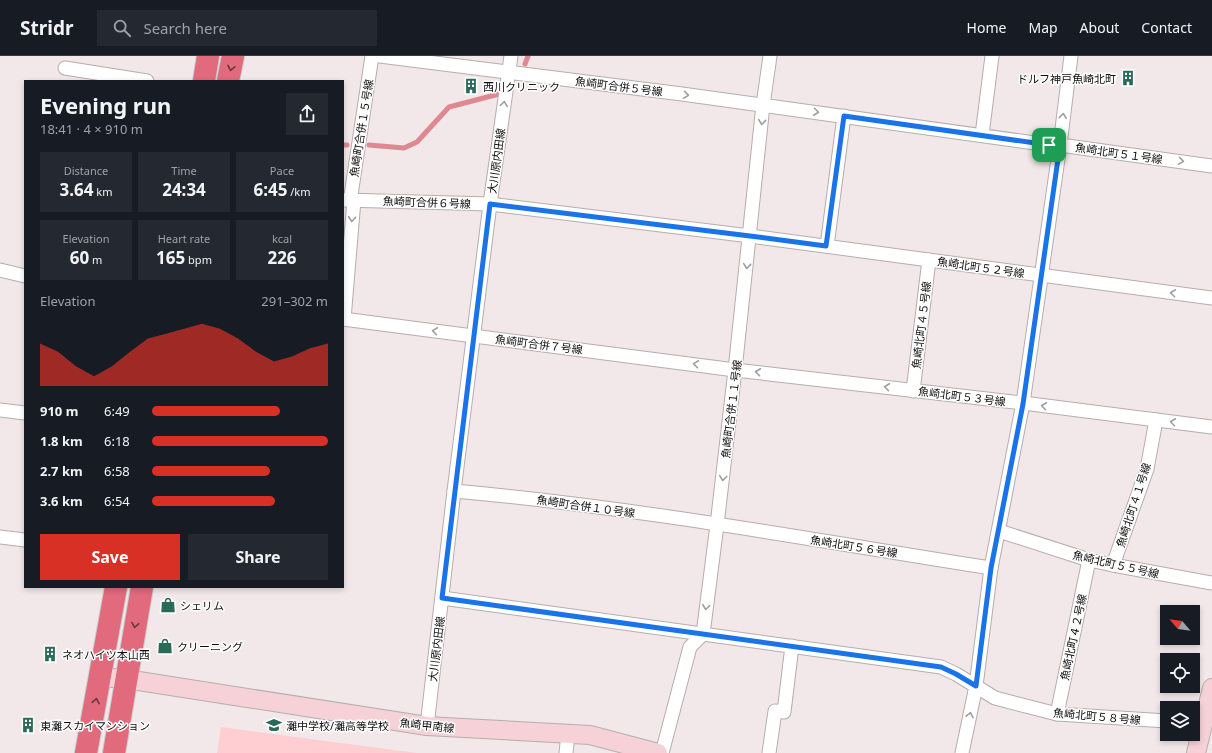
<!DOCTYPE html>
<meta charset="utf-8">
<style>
:root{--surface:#171b24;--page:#242831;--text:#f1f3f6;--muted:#9ea1a6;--line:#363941;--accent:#d93025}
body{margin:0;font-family:"Noto Sans","Noto Sans JP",sans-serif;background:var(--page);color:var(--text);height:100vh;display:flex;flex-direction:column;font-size:15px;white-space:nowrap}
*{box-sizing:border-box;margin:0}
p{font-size:13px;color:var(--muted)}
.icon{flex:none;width:22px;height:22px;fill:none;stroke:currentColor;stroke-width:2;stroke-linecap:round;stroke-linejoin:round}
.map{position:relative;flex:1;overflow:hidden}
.sheet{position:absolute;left:24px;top:24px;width:320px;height:508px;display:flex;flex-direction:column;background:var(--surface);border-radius:0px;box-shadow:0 2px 6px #0003}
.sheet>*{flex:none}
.needle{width:26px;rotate:298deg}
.buttons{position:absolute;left:1160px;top:549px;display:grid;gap:8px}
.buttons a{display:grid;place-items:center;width:40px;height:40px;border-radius:0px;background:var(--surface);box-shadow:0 2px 6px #0003;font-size:20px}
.pin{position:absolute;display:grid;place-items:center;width:34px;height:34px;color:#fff;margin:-17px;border-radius:8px;box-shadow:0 2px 6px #0006}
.round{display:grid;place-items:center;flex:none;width:42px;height:42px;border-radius:0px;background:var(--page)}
.summary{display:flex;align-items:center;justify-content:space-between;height:68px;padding:0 16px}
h1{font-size:22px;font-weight:700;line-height:30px}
.stats{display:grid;grid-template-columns:repeat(3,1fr);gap:6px;height:68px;padding:4px 16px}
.stats div{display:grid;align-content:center;border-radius:0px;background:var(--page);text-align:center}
.stats b{font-size:17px;font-weight:700}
.stats small{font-size:11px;font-weight:400}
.stats p{font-size:11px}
.chart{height:112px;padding:8px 16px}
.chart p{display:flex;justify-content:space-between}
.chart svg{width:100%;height:72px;margin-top:4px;fill:var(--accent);opacity:.7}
.button{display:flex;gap:8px;margin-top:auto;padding:8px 16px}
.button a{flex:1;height:46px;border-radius:0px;background:var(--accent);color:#fff;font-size:16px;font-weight:700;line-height:46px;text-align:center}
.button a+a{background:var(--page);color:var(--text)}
ul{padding:0 16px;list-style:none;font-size:13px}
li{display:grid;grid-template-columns:64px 48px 1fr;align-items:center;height:30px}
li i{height:10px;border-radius:5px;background:var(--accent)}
header{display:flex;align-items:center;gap:24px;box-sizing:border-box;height:56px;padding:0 20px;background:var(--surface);border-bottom:1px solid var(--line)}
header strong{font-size:19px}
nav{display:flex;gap:22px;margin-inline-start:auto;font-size:14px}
.search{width:280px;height:36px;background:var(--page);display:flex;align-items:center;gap:10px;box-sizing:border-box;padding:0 14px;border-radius:0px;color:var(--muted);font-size:15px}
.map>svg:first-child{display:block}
</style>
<header>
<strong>Stridr</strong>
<div class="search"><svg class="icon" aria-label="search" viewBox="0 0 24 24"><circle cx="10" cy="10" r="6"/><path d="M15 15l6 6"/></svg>Search here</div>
<nav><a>Home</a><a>Map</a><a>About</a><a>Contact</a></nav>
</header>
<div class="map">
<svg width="1212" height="697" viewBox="0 0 1212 697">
<rect width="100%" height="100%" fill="#f2e8e9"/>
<polygon fill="#ffced2" points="221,671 417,697 217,697"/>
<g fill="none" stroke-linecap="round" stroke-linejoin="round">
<g stroke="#de8891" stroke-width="5">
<polyline points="525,8 528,0"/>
<polyline points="343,89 347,89"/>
<polyline points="369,89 404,92 417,86 449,51 499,38"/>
</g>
<defs>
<g id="street">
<polyline points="380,0 682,38 1049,89 1060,89 1212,110"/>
<polyline points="65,12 147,25"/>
<polyline points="982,79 992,0"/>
<polyline points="343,144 490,148 750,180 1212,242"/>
<polyline points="827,190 844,60"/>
<polyline points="0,214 25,220"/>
<polyline points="343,263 735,314 1023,347 1212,371"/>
<polyline points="344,263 354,144 351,139 372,0"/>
<polyline points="913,335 929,204"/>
<polyline points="0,354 25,357"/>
<path d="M454,435C634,451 813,484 991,512"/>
<polyline points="999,475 1089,504 1113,509 1212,527"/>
<polyline points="0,481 25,484"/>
<polyline points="1113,509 1147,413 1156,364"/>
<polyline points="442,542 941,611 956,618 995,642 1057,658 1167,665"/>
<polyline points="1057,658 1089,504"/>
<polyline points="427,670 454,435 490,148 511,0"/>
<polyline points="566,697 568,678"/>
<polyline points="662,697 690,591 703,578 717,469 735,314 763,49 770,0"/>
<polyline points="769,697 775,655 784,656 792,590"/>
<polyline points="962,697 976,630 991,512 1023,347 1060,89 1071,0"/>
</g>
<g id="secondary">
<polyline points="100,621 126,623 427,670 590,679 658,697"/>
<polyline points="1196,697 1212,632"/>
</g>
<g id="highway">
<polyline points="204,25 208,0"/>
<polyline points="228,25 233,0"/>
<polyline points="86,697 116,531"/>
<polyline points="114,697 142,531"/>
</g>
</defs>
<use href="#street" stroke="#b6adad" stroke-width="15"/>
<use href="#secondary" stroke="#b6adad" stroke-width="20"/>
<use href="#highway" stroke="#cacaca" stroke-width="24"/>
<use href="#street" stroke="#fff" stroke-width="13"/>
<use href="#secondary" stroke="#f6d2d8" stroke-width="18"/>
<use href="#highway" stroke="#e16a7c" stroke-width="22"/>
</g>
<defs><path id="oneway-chevron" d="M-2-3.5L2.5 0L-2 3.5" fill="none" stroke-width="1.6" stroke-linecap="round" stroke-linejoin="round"/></defs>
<g stroke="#6e373f">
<use href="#oneway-chevron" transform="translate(231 12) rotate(102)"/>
<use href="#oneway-chevron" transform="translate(135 569) rotate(99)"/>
<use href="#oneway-chevron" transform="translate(96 645) rotate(-79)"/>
</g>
<g stroke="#9f9e9e">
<use href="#oneway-chevron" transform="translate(686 39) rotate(8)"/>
<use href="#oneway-chevron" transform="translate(504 48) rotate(-82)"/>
<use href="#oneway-chevron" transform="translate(816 56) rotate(7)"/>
<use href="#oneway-chevron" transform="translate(1063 60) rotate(-83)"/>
<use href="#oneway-chevron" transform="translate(762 66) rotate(96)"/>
<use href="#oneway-chevron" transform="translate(1181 105) rotate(8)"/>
<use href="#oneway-chevron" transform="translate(352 163) rotate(95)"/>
<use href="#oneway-chevron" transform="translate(747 210) rotate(96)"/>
<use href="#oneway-chevron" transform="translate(1173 237) rotate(-173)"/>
<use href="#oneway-chevron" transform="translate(435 275) rotate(-172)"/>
<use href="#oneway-chevron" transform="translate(696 308) rotate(-172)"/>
<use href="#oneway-chevron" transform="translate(758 316) rotate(-173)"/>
<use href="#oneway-chevron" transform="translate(887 331) rotate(-173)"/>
<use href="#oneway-chevron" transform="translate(1044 350) rotate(-173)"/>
<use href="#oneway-chevron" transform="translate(1173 366) rotate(-173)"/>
<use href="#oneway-chevron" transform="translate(723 422) rotate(97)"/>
<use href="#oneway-chevron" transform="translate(706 551) rotate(98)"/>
<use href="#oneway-chevron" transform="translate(970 659) rotate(-78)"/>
</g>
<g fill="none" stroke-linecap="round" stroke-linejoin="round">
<defs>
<polygon id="route" points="844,60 1049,89 1060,89 1023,348 991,512 976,630 956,618 941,611 442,542 490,148 750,180 826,190"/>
</defs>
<use href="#route" stroke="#fff" stroke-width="8"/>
<use href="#route" stroke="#1a73e8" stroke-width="5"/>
</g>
<defs>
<symbol id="building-bare" viewBox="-9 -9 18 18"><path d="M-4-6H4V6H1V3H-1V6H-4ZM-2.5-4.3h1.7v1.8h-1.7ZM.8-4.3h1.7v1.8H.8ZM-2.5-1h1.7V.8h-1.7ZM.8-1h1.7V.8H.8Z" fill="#2a6a58" stroke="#fff" stroke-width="2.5" paint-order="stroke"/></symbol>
<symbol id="shop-bare" viewBox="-9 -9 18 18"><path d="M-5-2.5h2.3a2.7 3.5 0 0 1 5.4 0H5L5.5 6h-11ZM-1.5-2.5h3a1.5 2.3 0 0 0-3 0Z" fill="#2a6a58" stroke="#fff" stroke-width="2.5" paint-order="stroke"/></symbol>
<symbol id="school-bare" viewBox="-9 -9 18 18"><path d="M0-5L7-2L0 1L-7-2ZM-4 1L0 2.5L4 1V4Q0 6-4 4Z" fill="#2a6a58" stroke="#fff" stroke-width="2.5" paint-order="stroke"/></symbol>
</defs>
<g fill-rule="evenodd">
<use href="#building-bare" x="1117" y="11" width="22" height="22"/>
<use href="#building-bare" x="460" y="19" width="22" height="22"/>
<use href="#shop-bare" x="157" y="538" width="22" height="22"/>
<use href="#shop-bare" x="154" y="579" width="22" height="22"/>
<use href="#building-bare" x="39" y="587" width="22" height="22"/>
<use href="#building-bare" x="17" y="658" width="22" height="22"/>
<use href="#school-bare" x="263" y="658" width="22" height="22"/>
</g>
<g text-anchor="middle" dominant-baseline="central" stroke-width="3" stroke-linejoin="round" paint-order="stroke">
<g font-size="11" fill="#100d0d" stroke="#fff" text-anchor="start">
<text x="1116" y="22" text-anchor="end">ドルフ神戸魚崎北町</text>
<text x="483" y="30">西川クリニック</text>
<text x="180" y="549">シェリム</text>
<text x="177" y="590">クリーニング</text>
<text x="62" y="598">ネオハイツ本山西</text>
<text x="40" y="669">東灘スカイマンション</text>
<text x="286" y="669">灘中学校/灘高等学校</text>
</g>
<g font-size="11" fill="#100d0d" stroke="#fff">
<text transform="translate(619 30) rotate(7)">魚崎町合併５号線</text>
<text transform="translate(361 72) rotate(-81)">魚崎町合併１５号線</text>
<text transform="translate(1119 97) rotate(8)">魚崎北町５１号線</text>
<text transform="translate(496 105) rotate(-82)">大川原内田線</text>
<text transform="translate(427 146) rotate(2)">魚崎町合併６号線</text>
<text transform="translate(981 211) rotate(8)">魚崎北町５２号線</text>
<text transform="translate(921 269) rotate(-83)">魚崎北町４５号線</text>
<text transform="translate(539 288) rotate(7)">魚崎町合併７号線</text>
<text transform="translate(962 340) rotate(7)">魚崎北町５３号線</text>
<text transform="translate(731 353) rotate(-83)">魚崎町合併１１号線</text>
<text transform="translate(1133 449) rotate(-72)">魚崎北町４１号線</text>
<text transform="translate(586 450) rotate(8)">魚崎町合併１０号線</text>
<text transform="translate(854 490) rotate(9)">魚崎北町５６号線</text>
<text transform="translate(1116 508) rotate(13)">魚崎北町５５号線</text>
<text transform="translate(1073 581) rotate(-78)">魚崎北町４２号線</text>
<text transform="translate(436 593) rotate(-83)">大川原内田線</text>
<text transform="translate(1097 660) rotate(5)">魚崎北町５８号線</text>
<text transform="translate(427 669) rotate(6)">魚崎甲南線</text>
</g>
</g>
</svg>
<div class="buttons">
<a><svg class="needle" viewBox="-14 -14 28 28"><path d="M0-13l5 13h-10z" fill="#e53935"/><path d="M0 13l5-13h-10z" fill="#9ea1a6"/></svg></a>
<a><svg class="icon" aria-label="locate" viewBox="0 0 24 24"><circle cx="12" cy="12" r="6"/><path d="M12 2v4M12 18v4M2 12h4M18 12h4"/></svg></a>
<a><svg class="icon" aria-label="layers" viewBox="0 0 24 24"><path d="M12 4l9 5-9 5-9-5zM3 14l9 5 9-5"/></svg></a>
</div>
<div class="pin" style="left:1049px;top:89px;background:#1e9e55"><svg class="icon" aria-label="arrive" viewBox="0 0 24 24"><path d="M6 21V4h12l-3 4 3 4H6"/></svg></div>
<section class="sheet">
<div class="summary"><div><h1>Evening run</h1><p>18:41 · 4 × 910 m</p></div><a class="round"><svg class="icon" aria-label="share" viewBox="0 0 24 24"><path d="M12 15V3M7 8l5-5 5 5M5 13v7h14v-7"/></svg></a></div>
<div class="stats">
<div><p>Distance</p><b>3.64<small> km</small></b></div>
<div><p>Time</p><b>24:34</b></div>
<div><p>Pace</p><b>6:45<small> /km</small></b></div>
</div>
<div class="stats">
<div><p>Elevation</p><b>60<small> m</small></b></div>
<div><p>Heart rate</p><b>165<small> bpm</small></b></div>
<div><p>kcal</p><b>226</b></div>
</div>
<div class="chart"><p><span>Elevation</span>291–302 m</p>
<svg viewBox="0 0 160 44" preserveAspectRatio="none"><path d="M0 44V18L10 23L20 32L30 38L40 32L50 23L60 15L70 12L80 9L90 6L100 9L110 15L120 23L130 29L140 26L150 21L160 18V44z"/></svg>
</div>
<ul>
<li><b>910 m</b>6:49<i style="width:73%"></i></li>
<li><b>1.8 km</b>6:18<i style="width:100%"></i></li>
<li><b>2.7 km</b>6:58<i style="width:67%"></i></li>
<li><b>3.6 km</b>6:54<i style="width:70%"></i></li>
</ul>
<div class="button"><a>Save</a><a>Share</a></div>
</section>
</div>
